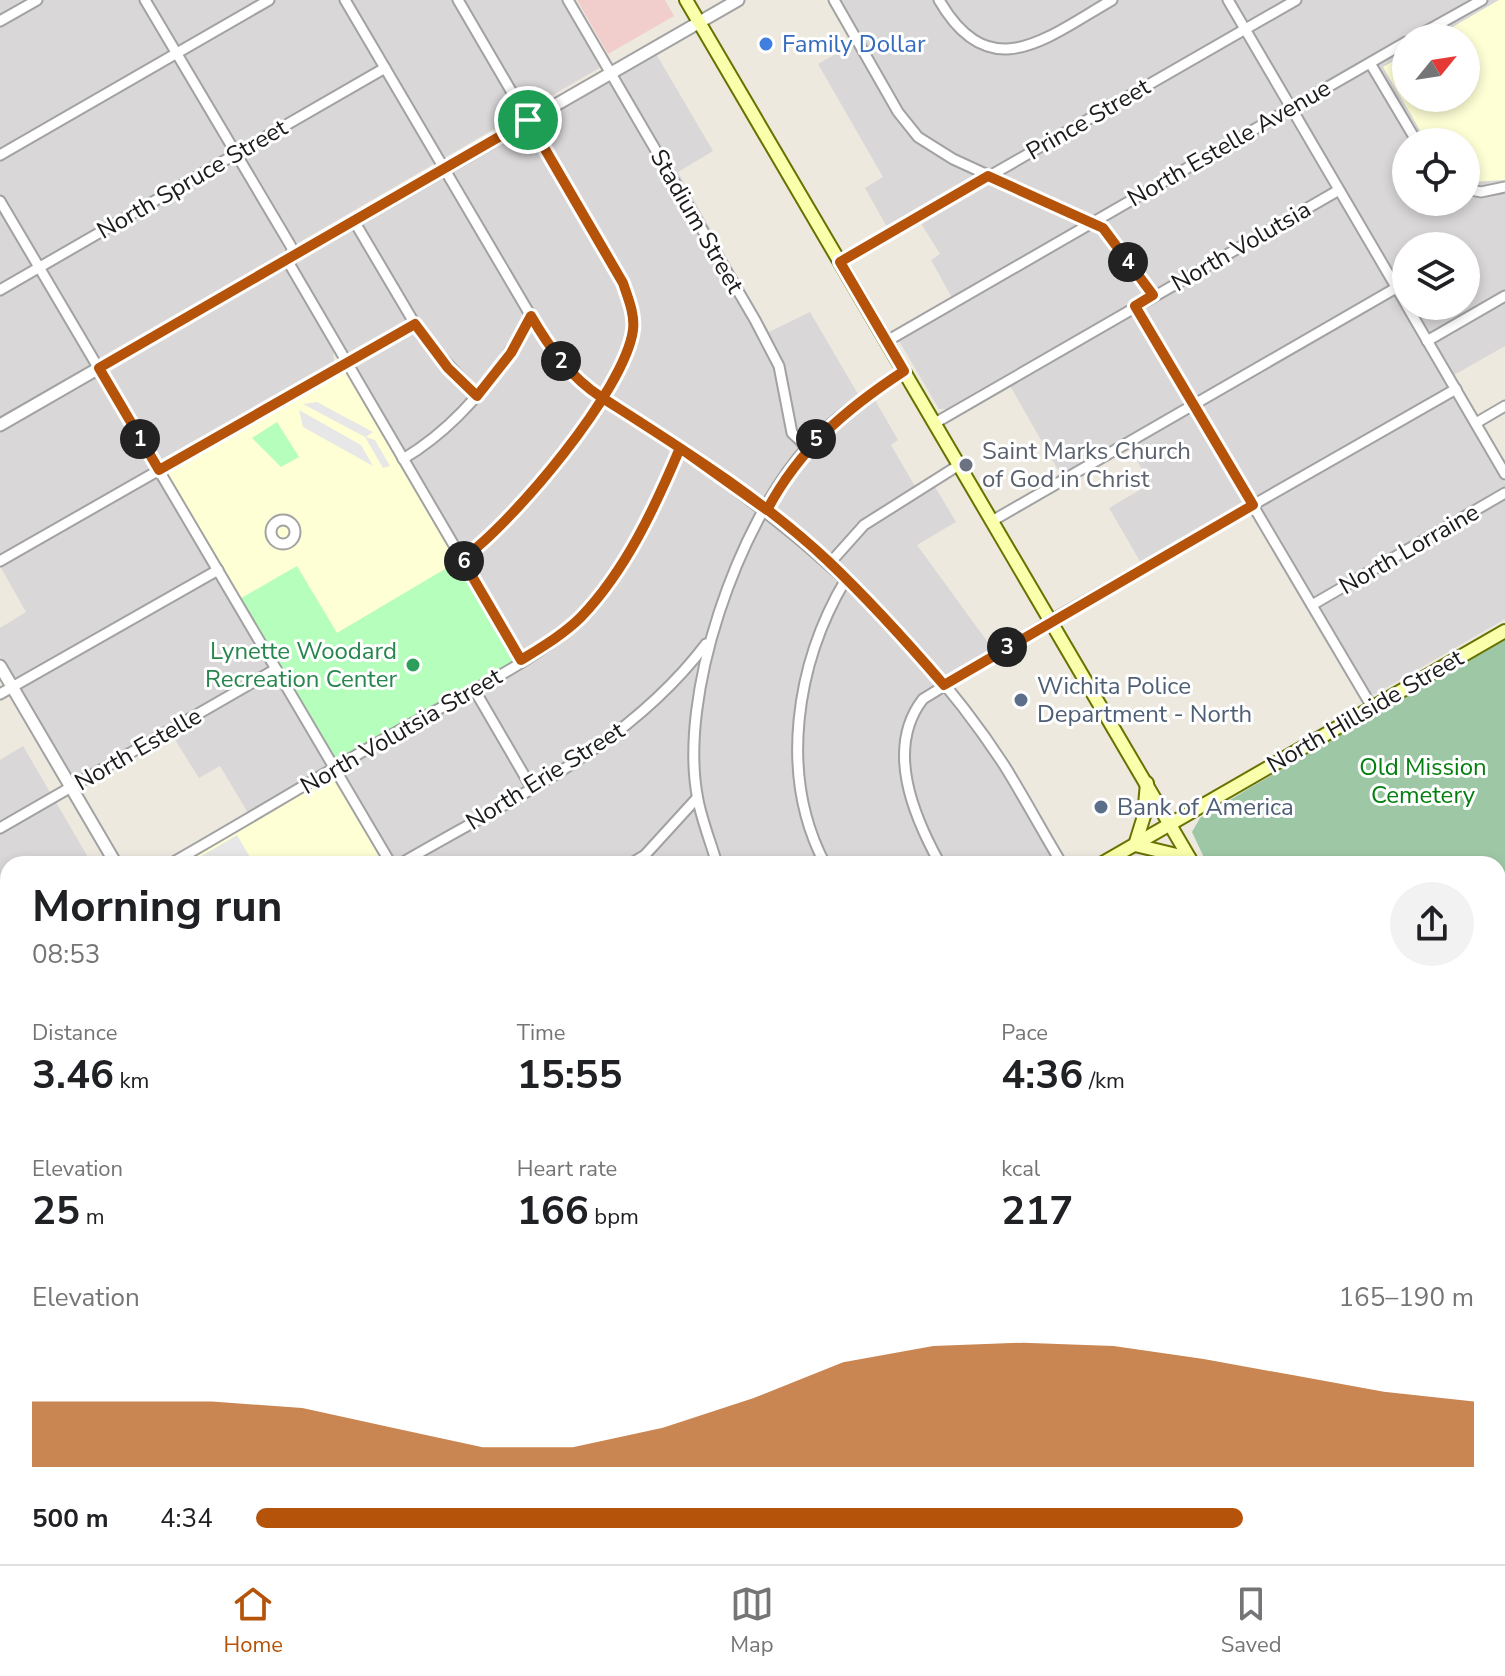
<!DOCTYPE html>
<meta charset="utf-8">
<style>
:root{--surface:#fff;--page:#f2f2f2;--text:#202124;--muted:#757577;--line:#e0e0e0;--accent:#b45309}
body{margin:0;font-family:"Nunito Sans",sans-serif;background:var(--page);color:var(--text);height:100vh;display:flex;flex-direction:column;font-size:30px;white-space:nowrap}
*{box-sizing:border-box;margin:0}
p{font-size:26px;color:var(--muted)}
.icon{flex:none;width:44px;height:44px;fill:none;stroke:currentColor;stroke-width:2;stroke-linecap:round;stroke-linejoin:round}
.map{position:relative;flex:1;overflow:hidden}
.panel{position:absolute;left:0px;top:856px;width:1506px;height:708px;display:flex;flex-direction:column;background:var(--surface);border-radius:24px 24px 0 0;box-shadow:0 4px 12px #0003}
.panel>*{flex:none}
.needle{width:52px;rotate:60deg}
.controls{position:absolute;left:1392px;top:24px;display:grid;gap:16px}
.controls a{display:grid;place-items:center;width:88px;height:88px;border-radius:50%;background:var(--surface);box-shadow:0 4px 12px #0003;font-size:40px}
.pin{position:absolute;display:grid;place-items:center;width:68px;height:68px;color:#fff;margin:-34px;border:4px solid #fff;border-radius:50%;box-shadow:0 2px 8px #0007}
.km{position:absolute;width:40px;height:40px;margin:-20px;border-radius:50%;background:#222;color:#fff;font-size:22px;line-height:40px;text-align:center}
.round{display:grid;place-items:center;flex:none;width:84px;height:84px;border-radius:42px;background:var(--page)}
.headline{display:flex;align-items:center;justify-content:space-between;height:136px;padding:0 32px}
h1{font-size:44px;font-weight:700;line-height:60px}
.figures{display:grid;grid-template-columns:repeat(3,1fr);gap:12px;height:136px;padding:8px 32px}
.figures div{display:grid;align-content:center}
.figures b{font-size:40px;font-weight:700}
.figures small{font-size:22px;font-weight:400}
.figures p{font-size:22px}
.chart{height:224px;padding:16px 32px}
.chart p{display:flex;justify-content:space-between}
.chart svg{width:100%;height:144px;margin-top:8px;fill:var(--accent);opacity:.7}
ul{padding:0 32px;list-style:none;font-size:26px}
li{display:grid;grid-template-columns:128px 96px 1fr;align-items:center;height:60px}
li i{height:20px;border-radius:10px;background:var(--accent)}
.tabs{display:flex;justify-content:space-around;align-items:center;height:112px;border-top:2px solid var(--line);background:var(--surface);font-size:22px;color:var(--muted)}
.tabs a{display:grid;justify-items:center;gap:4px}
.tabs .active{color:var(--accent)}
.map>svg:first-child{display:block}
</style>
<div class="map">
<svg width="1505" height="1564" viewBox="0 0 1505 1564">
<rect width="100%" height="100%" fill="#eee9df"/>
<g fill="#d9d7d7">
<polygon points="0,0 141,0 286,251 0,417"/>
<polygon points="152,0 563,0 601,67 298,243 292,239"/>
<polygon points="840,0 1499,0 1434,38 1406,38 1406,54 1384,68 1427,142 1406,142 1406,202 1466,202 1466,180 1505,180 1505,346 1454,375 1414,306 1466,306 1466,246 1406,246 1406,293 1341,182 946,409 939,409 899,341 956,305 931,260 940,254 914,212 887,227 865,188 883,177 818,64 862,39"/>
<polygon points="655,52 713,151 678,172 769,332 810,312 862,401 872,395 898,440 891,445 919,493 934,485 956,522 917,545 992,648 936,683 1007,777 1057,864 398,864 344,773 348,765 531,658 521,648 296,264"/>
<polygon points="1337,197 1505,483 1505,619 1375,694 1369,693 1254,497 1141,563 1109,508 1150,484 1125,439 1061,475 1009,384"/>
<polygon points="281,268 286,270 333,348 334,363 153,466 326,762 325,769 248,813 220,766 199,778 167,727 84,774 72,775 0,656 0,628 26,612 0,566 0,430"/>
<polygon points="23,746 92,864 8,864 8,951 0,956 0,760"/>
<polygon points="8,962 8,1485 0,1489 0,967"/>
<polygon points="8,1503 8,1556 403,1556 407,1562 422,1556 427,1564 0,1564 0,1508"/>
</g>
<polygon fill="#f1cdcc" points="577,0 665,0 674,16 608,54"/>
<g fill="#ffffd6">
<polygon points="1499,0 1505,0 1505,180 1470,182 1466,180 1466,142 1427,142 1383,67 1406,54 1406,98 1466,98 1466,38 1434,38"/>
<polygon points="346,363 462,559 337,633 236,601 159,470"/>
<polygon points="332,776 386,864 177,864 329,776"/>
<polygon points="1498,1408 1505,1420 1505,1564 542,1564 538,1556 1498,1556"/>
</g>
<polygon fill="#c9c9c9" points="1502,1174 1505,1179 1505,1366 1498,1355 1498,1176"/>
<polygon fill="#9ec8a5" points="1505,639 1505,1172 1498,1176 1498,864 1207,864 1192,832 1200,818 1253,786"/>
<g fill="#b6febc">
<polygon points="277,422 299,457 281,467 252,438"/>
<polygon points="462,559 521,660 335,769 236,601 297,566 337,633"/>
</g>
<g fill="#e7e7e7">
<polygon points="317,402 373,432 366,437 375,440 390,466 383,468 365,437 303,404"/>
<polygon points="299,410 361,445 373,466 303,427"/>
<polygon points="237,835 254,864 188,864"/>
<polygon points="1505,1516 1505,1564 1423,1564 1437,1556 1498,1556 1498,1520"/>
<polygon points="431,1556 505,1556 510,1564 424,1564 422,1561"/>
</g>
<g fill="none" stroke-linecap="round" stroke-linejoin="round">
<defs>
<g id="minor">
<polyline points="145,0 292,248 290,265 521,660"/>
<path d="M345,0L545,340L569,371L590,390C751,492 898,603 1004,765C1024,797 1042,831 1062,864"/>
<path d="M458,0L623,283C629,298 635,314 633,330C625,390 512,524 462,559"/>
<polyline points="568,0 755,320 779,366 792,433 807,447"/>
<polyline points="834,0 898,112 918,137 953,159 1103,228 1153,295"/>
<path d="M939,0C990,88 1046,38 1112,0"/>
<polyline points="1228,0 1406,304"/>
<polyline points="0,21 37,0"/>
<polyline points="1414,38 1482,0"/>
<polyline points="1370,63 1417,142"/>
<polyline points="0,155 269,0"/>
<polyline points="1466,189 1481,192 1505,187"/>
<polyline points="0,201 391,864"/>
<polyline points="354,221 422,336 477,396"/>
<polyline points="840,262 1296,0"/>
<polyline points="0,290 385,68"/>
<polyline points="1135,306 1372,707"/>
<polyline points="1407,306 1505,474"/>
<polyline points="887,341 1406,42"/>
<polyline points="1427,341 1505,296"/>
<polyline points="935,423 1339,190"/>
<polyline points="1476,423 1505,406"/>
<path d="M403,459C460,425 500,373 531,316"/>
<circle cx="283" cy="532" r="12"/>
<polyline points="992,521 1396,288"/>
<polyline points="0,561 415,324"/>
<polyline points="830,563 864,525 959,465"/>
<polyline points="1312,605 1505,493"/>
<polyline points="474,689 531,787"/>
<polyline points="0,694 218,570"/>
<polyline points="0,828 276,669"/>
<path d="M170,864C247,820 324,773 402,729C453,700 544,658 582,615C626,567 655,507 680,448"/>
<path d="M400,864C509,800 628,747 706,644"/>
<polyline points="630,864 645,855 697,798"/>
<path d="M717,864C711,843 702,821 698,800C677,697 738,523 808,446C836,416 870,393 904,371"/>
<path d="M825,864C778,775 796,663 846,579"/>
<path d="M940,864C913,815 885,748 923,699L1050,621L1456,389"/>
<polyline points="0,963 8,958"/>
<polyline points="0,1094 8,1090"/>
<polyline points="0,1125 8,1139"/>
<polyline points="0,1229 8,1224"/>
<polyline points="1498,1258 1505,1252"/>
<polyline points="0,1363 8,1359"/>
<polyline points="257,1556 262,1564"/>
<polyline points="702,1556 703,1564"/>
<polyline points="1376,1556 1380,1564"/>
<polyline points="144,1564 157,1556"/>
<polyline points="397,1564 411,1556"/>
</g>
<g id="tertiary">
<polyline points="0,425 738,0"/>
<polyline points="0,666 116,864"/>
<polyline points="522,1556 527,1564"/>
</g>
<g id="secondary">
<polyline points="686,0 1193,864"/>
<polyline points="1147,783 1144,816 1135,845 1189,858"/>
<polyline points="1101,864 1505,631"/>
<polyline points="1498,1377 1505,1388"/>
<polyline points="0,1500 8,1495"/>
</g>
</defs>
<use href="#minor" stroke="#a2a2a2" stroke-width="13"/>
<use href="#tertiary" stroke="#a2a2a2" stroke-width="15"/>
<use href="#secondary" stroke="#667300" stroke-width="16"/>
<use href="#minor" stroke="#fff" stroke-width="9"/>
<use href="#tertiary" stroke="#fff" stroke-width="11"/>
<use href="#secondary" stroke="#faffac" stroke-width="12"/>
</g>
<g fill="none" stroke-linecap="round" stroke-linejoin="round">
<defs>
<path id="route" d="M528,120L99,368L159,470L415,324L448,368L477,396L511,353L531,316C549,347 570,377 601,397C679,447 760,497 828,561C869,600 907,642 944,685L1253,505L1135,306L1153,295L1103,228L988,176L840,262L904,371C846,409 800,448 767,510L680,448C655,507 626,570 581,617C564,634 542,647 521,660L462,559C512,524 625,390 633,330C635,314 628,298 623,283L528,120"/>
</defs>
<use href="#route" stroke="#fff" stroke-width="16"/>
<use href="#route" stroke="#b45309" stroke-width="10"/>
</g>
<circle fill="#3f7fe0" stroke="#fff" stroke-width="3" cx="766" cy="44" r="8"/>
<circle fill="#6b7280" stroke="#fff" stroke-width="3" cx="966" cy="465" r="8"/>
<circle fill="#2e9e5b" stroke="#fff" stroke-width="3" cx="413" cy="665" r="8"/>
<g fill="#5c6f8a" stroke="#fff" stroke-width="3">
<circle cx="1021" cy="700" r="8"/>
<circle cx="1101" cy="807" r="8"/>
</g>
<g text-anchor="middle" dominant-baseline="central" stroke-width="6" stroke-linejoin="round" paint-order="stroke">
<g font-size="24" fill="#366cbe" stroke="#fff" text-anchor="start">
<text x="782" y="44">Family Dollar</text>
</g>
<g font-size="24" fill="#1b1b1b" stroke="#fff">
<text transform="translate(1088 119) rotate(-30)">Prince Street</text>
<text transform="translate(1229 143) rotate(-30)">North Estelle Avenue</text>
<text transform="translate(192 179) rotate(-30)">North Spruce Street</text>
<text transform="translate(697 221) rotate(60)">Stadium Street</text>
<text transform="translate(1241 246) rotate(-30)">North Volutsia</text>
<text transform="translate(1409 549) rotate(-30)">North Lorraine</text>
<text transform="translate(1365 711) rotate(-30)">North Hillside Street</text>
<text transform="translate(401 731) rotate(-30)">North Volutsia Street</text>
<text transform="translate(138 749) rotate(-30)">North Estelle</text>
<text transform="translate(545 776) rotate(-32)">North Erie Street</text>
</g>
<g font-size="24" fill="#5b616d" stroke="#fff" text-anchor="start">
<text x="982" y="451">Saint Marks Church<tspan x="982" dy="28">of God in Christ</tspan></text>
</g>
<g font-size="24" fill="#27864d" stroke="#fff" text-anchor="end">
<text x="397" y="651">Lynette Woodard<tspan x="397" dy="28">Recreation Center</tspan></text>
</g>
<g font-size="24" fill="#4e5e75" stroke="#fff" text-anchor="start">
<text x="1037" y="686">Wichita Police<tspan x="1037" dy="28">Department - North</tspan></text>
<text x="1117" y="807">Bank of America</text>
</g>
<g font-size="24" fill="#027f0e" stroke="#fff">
<text x="1423" y="767">Old Mission<tspan x="1423" dy="28">Cemetery</tspan></text>
</g>
</g>
</svg>
<div class="controls">
<a><svg class="needle" viewBox="-14 -14 28 28"><path d="M0-13l5 13h-10z" fill="#e53935"/><path d="M0 13l5-13h-10z" fill="#757577"/></svg></a>
<a><svg class="icon" aria-label="locate" viewBox="0 0 24 24"><circle cx="12" cy="12" r="6"/><path d="M12 2v4M12 18v4M2 12h4M18 12h4"/></svg></a>
<a><svg class="icon" aria-label="layers" viewBox="0 0 24 24"><path d="M12 4l9 5-9 5-9-5zM3 14l9 5 9-5"/></svg></a>
</div>
<div class="pin" style="left:528px;top:120px;background:#1e9e55"><svg class="icon" aria-label="arrive" viewBox="0 0 24 24"><path d="M6 21V4h12l-3 4 3 4H6"/></svg></div>
<b class="km" style="left:140px;top:439px">1</b>
<b class="km" style="left:561px;top:361px">2</b>
<b class="km" style="left:1007px;top:647px">3</b>
<b class="km" style="left:1128px;top:262px">4</b>
<b class="km" style="left:816px;top:439px">5</b>
<b class="km" style="left:464px;top:561px">6</b>
<section class="panel">
<div class="headline"><div><h1>Morning run</h1><p>08:53</p></div><a class="round"><svg class="icon" aria-label="share" viewBox="0 0 24 24"><path d="M12 15V3M7 8l5-5 5 5M5 13v7h14v-7"/></svg></a></div>
<div class="figures">
<div><p>Distance</p><b>3.46<small> km</small></b></div>
<div><p>Time</p><b>15:55</b></div>
<div><p>Pace</p><b>4:36<small> /km</small></b></div>
</div>
<div class="figures">
<div><p>Elevation</p><b>25<small> m</small></b></div>
<div><p>Heart rate</p><b>166<small> bpm</small></b></div>
<div><p>kcal</p><b>217</b></div>
</div>
<div class="chart"><p><span>Elevation</span>165–190 m</p>
<svg viewBox="0 0 160 44" preserveAspectRatio="none"><path d="M0 44V24L10 24L20 24L30 26L40 32L50 38L60 38L70 32L80 23L90 12L100 7L110 6L120 7L130 11L140 16L150 21L160 24V44z"/></svg>
</div>
<ul>
<li><b>500 m</b>4:34<i style="width:81%"></i></li>
</ul>
</section>
</div>
<nav class="tabs">
<a class="active"><svg class="icon" aria-label="home" viewBox="0 0 24 24"><path d="M3 11l9-7 9 7M6 9v11h12V9"/></svg>Home</a>
<a><svg class="icon" aria-label="map" viewBox="0 0 24 24"><path d="M3 6l6-2 6 2 6-2v14l-6 2-6-2-6 2zM9 4v14M15 6v14"/></svg>Map</a>
<a><svg class="icon" aria-label="saved" viewBox="0 0 24 24"><path d="M7 4h10v16l-5-4-5 4z"/></svg>Saved</a>
</nav>
